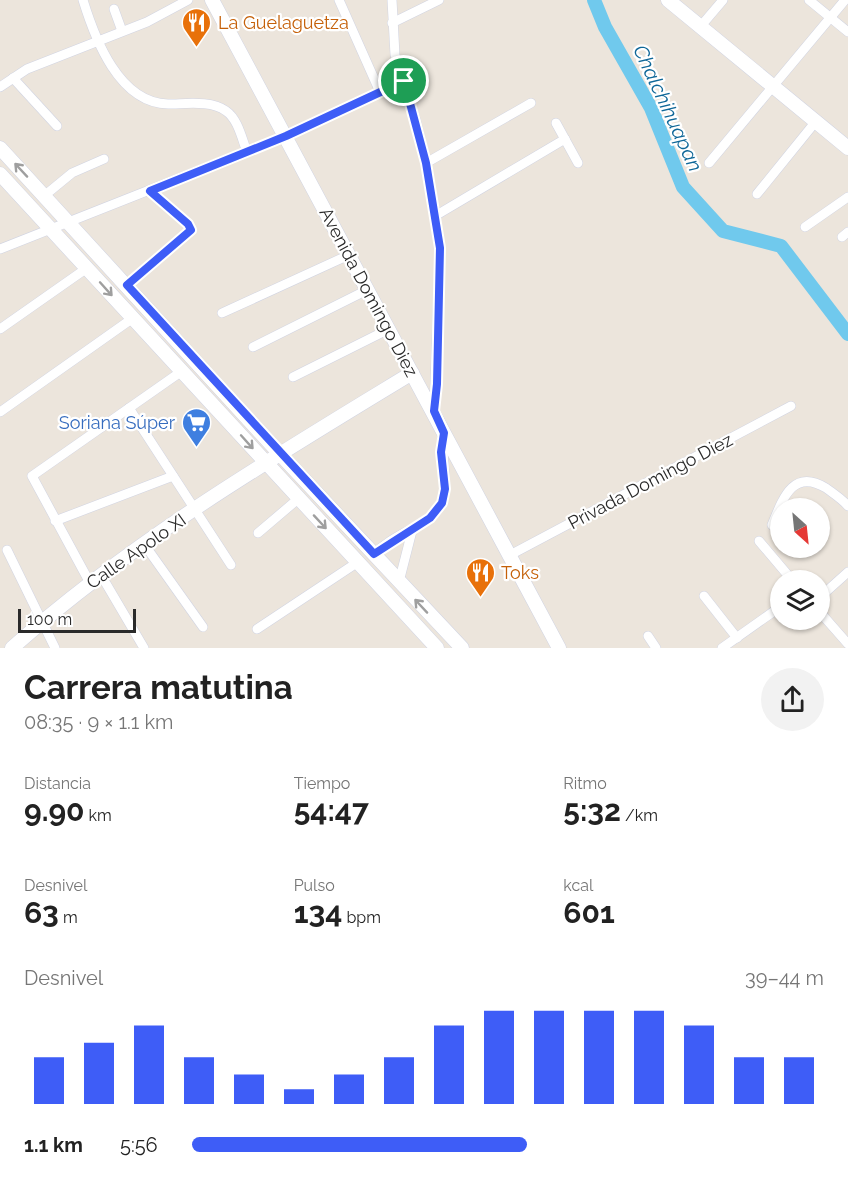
<!DOCTYPE html>
<html lang="es">
<meta charset="utf-8">
<style>
:root{--surface:#fff;--page:#f2f2f2;--text:#222;--muted:#767676;--accent:#3e5df7}
body{margin:0;font-family:Raleway,sans-serif;background:var(--page);color:var(--text);height:100vh;display:flex;flex-direction:column;font-size:22px;white-space:nowrap}
*{box-sizing:border-box;margin:0}
p{font-size:20px;color:var(--muted)}
.icon{flex:none;width:33px;height:33px;fill:none;stroke:currentColor;stroke-width:2;stroke-linecap:round;stroke-linejoin:round}
.map{position:relative;height:648px;overflow:hidden}
.side{display:flex;flex-direction:column;background:var(--surface);flex:1}
.side>*{flex:none}
.needle{width:39px;rotate:153deg}
.controls{position:absolute;left:770px;top:498px;display:grid;gap:12px}
.controls a{display:grid;place-items:center;width:60px;height:60px;border-radius:50%;background:var(--surface);box-shadow:0 2px 4px #0004;font-size:30px}
.scale{position:absolute;left:18px;bottom:15px;width:118px;box-sizing:border-box;padding-left:6px;border:3px solid #2a2a2a;border-top:0;font-size:16px;line-height:21px;white-space:nowrap;color:#2a2a2a;-webkit-text-stroke:4px #fff;paint-order:stroke}
.pin{position:absolute;display:grid;place-items:center;width:51px;height:51px;color:#fff;margin:-26px;border:3px solid #fff;border-radius:50%;box-shadow:0 2px 6px #0007}
.round{display:grid;place-items:center;flex:none;width:63px;height:63px;border-radius:32px;background:var(--page)}
.overview{display:flex;align-items:center;justify-content:space-between;height:102px;padding:0 24px}
h1{font-size:33px;font-weight:700;line-height:45px}
.metrics{display:grid;grid-template-columns:repeat(3,1fr);gap:9px;height:102px;padding:6px 24px}
.metrics div{display:grid;align-content:center}
.metrics b{font-size:30px;font-weight:700}
.metrics small{font-size:16px;font-weight:400}
.metrics p{font-size:16px}
.chart{height:168px;padding:12px 24px}
.chart p{display:flex;justify-content:space-between}
.chart svg{width:100%;height:108px;margin-top:6px;stroke:var(--accent);stroke-width:6}
ul{padding:0 24px;list-style:none;font-size:20px}
li{display:grid;grid-template-columns:96px 72px 1fr;align-items:center;height:45px}
li i{height:15px;border-radius:8px;background:var(--accent)}
.map>svg:first-child{display:block}
</style>
<div class="map">
<svg width="848" height="648" viewBox="0 0 848 648">
<rect width="100%" height="100%" fill="#ece5dc"/>
<g fill="none" stroke-linecap="round" stroke-linejoin="round">
<polyline stroke="#70c9ed" stroke-width="14" points="594,0 605,27 651,108 683,187 723,231 781,246 848,334"/>
<defs>
<g id="street">
<path d="M83,0C95,39 119,103 168,104C186,104 211,100 226,111C238,119 242,139 247,152"/>
<polyline points="339,0 380,92"/>
<polyline points="392,0 395,55 416,121 426,163 440,248 434,411"/>
<polyline points="809,0 848,32"/>
<polyline points="114,9 122,31"/>
<polyline points="392,23 439,0"/>
<polyline points="700,27 723,0"/>
<polyline points="13,78 57,126"/>
<polyline points="0,87 27,69 147,22 188,0"/>
<polyline points="556,123 578,163"/>
<polyline points="426,163 531,103"/>
<polyline points="709,163 845,0"/>
<polyline points="757,194 817,120"/>
<polyline points="44,196 72,173 104,159"/>
<polyline points="435,216 565,139"/>
<polyline points="805,227 848,197"/>
<polyline points="842,237 848,232"/>
<polyline points="0,249 286,136 404,81"/>
<polyline points="127,285 191,230 188,224 150,191"/>
<polyline points="222,313 349,255"/>
<polyline points="0,329 87,268"/>
<polyline points="253,347 367,290"/>
<polyline points="293,377 389,329"/>
<polyline points="129,408 231,565"/>
<polyline points="0,412 133,318"/>
<polyline points="55,521 173,476"/>
<path d="M772,525C783,498 793,468 826,488C834,494 841,498 848,506"/>
<polyline points="258,533 298,499"/>
<polyline points="759,541 792,580"/>
<polyline points="144,544 203,627"/>
<polyline points="7,550 55,648"/>
<path d="M373,554C380,549 386,544 392,540C413,526 442,520 445,490C446,471 441,454 444,433"/>
<polyline points="510,555 791,406"/>
<polyline points="101,575 144,648"/>
<polyline points="399,582 412,531"/>
<polyline points="90,583 32,476 182,371"/>
<polyline points="704,596 737,638"/>
<polyline points="819,598 848,572"/>
<polyline points="819,611 848,644"/>
<polyline points="257,629 358,562"/>
<polyline points="648,636 656,648"/>
<polyline points="722,648 780,607"/>
</g>
<g id="secondary">
<polyline points="212,0 559,648"/>
<polyline points="668,0 848,148"/>
<polyline points="0,148 280,454 462,648"/>
<polyline points="0,174 437,648"/>
<path d="M12,648C133,540 274,457 412,373"/>
</g>
</defs>
<use href="#street" stroke="#d1d4e2" stroke-width="10"/>
<use href="#secondary" stroke="#d1d4e2" stroke-width="15"/>
<use href="#street" stroke="#fff" stroke-width="9"/>
<use href="#secondary" stroke="#fff" stroke-width="14"/>
</g>
<defs><path id="oneway-shaft" d="M-6 0H5M1.5-3L5.5 0L1.5 3" fill="none" stroke-width="1.6" stroke-linecap="round" stroke-linejoin="round" transform="scale(1.5)"/></defs>
<g stroke="#9f9f9f">
<use href="#oneway-shaft" transform="translate(21 170) rotate(-133)"/>
<use href="#oneway-shaft" transform="translate(106 289) rotate(48)"/>
<use href="#oneway-shaft" transform="translate(247 442) rotate(48)"/>
<use href="#oneway-shaft" transform="translate(320 522) rotate(47)"/>
<use href="#oneway-shaft" transform="translate(421 606) rotate(-133)"/>
</g>
<g fill="none" stroke-linecap="round" stroke-linejoin="round">
<defs>
<polygon id="route" points="404,81 426,163 440,248 437,384 434,411 444,433 441,452 445,489 442,503 430,518 374,554 127,285 191,230 188,224 150,191 286,136"/>
</defs>
<use href="#route" stroke="#fff" stroke-width="12"/>
<use href="#route" stroke="#3e5df7" stroke-width="8"/>
</g>
<defs>
<symbol id="restaurant-pin" viewBox="-11 -11 22 30"><path d="M0 17L-7.5 6A9.5 9.5 0 1 1 7.5 6Z" fill="#e8710a" stroke="#fff"/><path d="M-5-6h1v4h1v-4h1v4h1v-4h1v5L-1.5 .5V6h-2V.5L-5-1ZM5-6V6H3V1.5H1.5Q1.5-4 5-6Z" fill="#fff"/></symbol>
<symbol id="supermarket-pin" viewBox="-11 -11 22 30"><path d="M0 17L-7.5 6A9.5 9.5 0 1 1 7.5 6Z" fill="#3f7fe0" stroke="#fff"/><path d="M-6-5.5h2.5l.6 2H6L4.5 2H-2.5L-4.4-4H-6ZM-1.5 3.2a1.3 1.3 0 1 0 .1 0ZM3 3.2a1.3 1.3 0 1 0 .1 0Z" fill="#fff"/></symbol>
</defs>
<g fill-rule="evenodd">
<use href="#restaurant-pin" x="180" y="6" width="33" height="45"/>
<use href="#supermarket-pin" x="180" y="406" width="33" height="45"/>
<use href="#restaurant-pin" x="464" y="556" width="33" height="45"/>
</g>
<g text-anchor="middle" dominant-baseline="central" stroke-width="4.5" stroke-linejoin="round" paint-order="stroke">
<g font-size="18" fill="#c56008" stroke="#fff" text-anchor="start">
<text x="218" y="22">La Guelaguetza</text>
<text x="501" y="572">Toks</text>
</g>
<g font-size="18" fill="#2a2a2a" stroke="#fff">
<text transform="translate(369 292) rotate(62)">Avenida Domingo Diez</text>
<text transform="translate(650 481) rotate(-28)">Privada Domingo Diez</text>
<text transform="translate(136 551) rotate(-35)">Calle Apolo XI</text>
</g>
<g font-size="18" fill="#366cbe" stroke="#fff" text-anchor="end">
<text x="175" y="422">Soriana Súper</text>
</g>
<g font-size="20" font-style="italic" fill="#0f6798" stroke="#fff">
<text transform="translate(668 108) rotate(65)">Chalchihuapan</text>
</g>
</g>
</svg>
<div class="controls">
<a><svg class="needle" viewBox="-14 -14 28 28"><path d="M0-13l5 13h-10z" fill="#e53935"/><path d="M0 13l5-13h-10z" fill="#767676"/></svg></a>
<a><svg class="icon" aria-label="layers" viewBox="0 0 24 24"><path d="M12 4l9 5-9 5-9-5zM3 14l9 5 9-5"/></svg></a>
</div>
<div class="scale">100 m</div>
<div class="pin" style="left:404px;top:81px;background:#1e9e55"><svg class="icon" aria-label="arrive" viewBox="0 0 24 24"><path d="M6 21V4h12l-3 4 3 4H6"/></svg></div>
</div>
<section class="side">
<div class="overview"><div><h1>Carrera matutina</h1><p>08:35 · 9 × 1.1 km</p></div><a class="round"><svg class="icon" aria-label="share" viewBox="0 0 24 24"><path d="M12 15V3M7 8l5-5 5 5M5 13v7h14v-7"/></svg></a></div>
<div class="metrics">
<div><p>Distancia</p><b>9.90<small> km</small></b></div>
<div><p>Tiempo</p><b>54:47</b></div>
<div><p>Ritmo</p><b>5:32<small> /km</small></b></div>
</div>
<div class="metrics">
<div><p>Desnivel</p><b>63<small> m</small></b></div>
<div><p>Pulso</p><b>134<small> bpm</small></b></div>
<div><p>kcal</p><b>601</b></div>
</div>
<div class="chart"><p><span>Desnivel</span>39–44 m</p>
<svg viewBox="0 0 160 44" preserveAspectRatio="none"><path d="M5 44V25M15 44V19M25 44V12M35 44V25M45 44V32M55 44V38M65 44V32M75 44V25M85 44V12M95 44V6M105 44V6M115 44V6M125 44V6M135 44V12M145 44V25M155 44V25"/></svg>
</div>
<ul>
<li><b>1.1 km</b>5:56<i style="width:53%"></i></li>
</ul>
</section>
